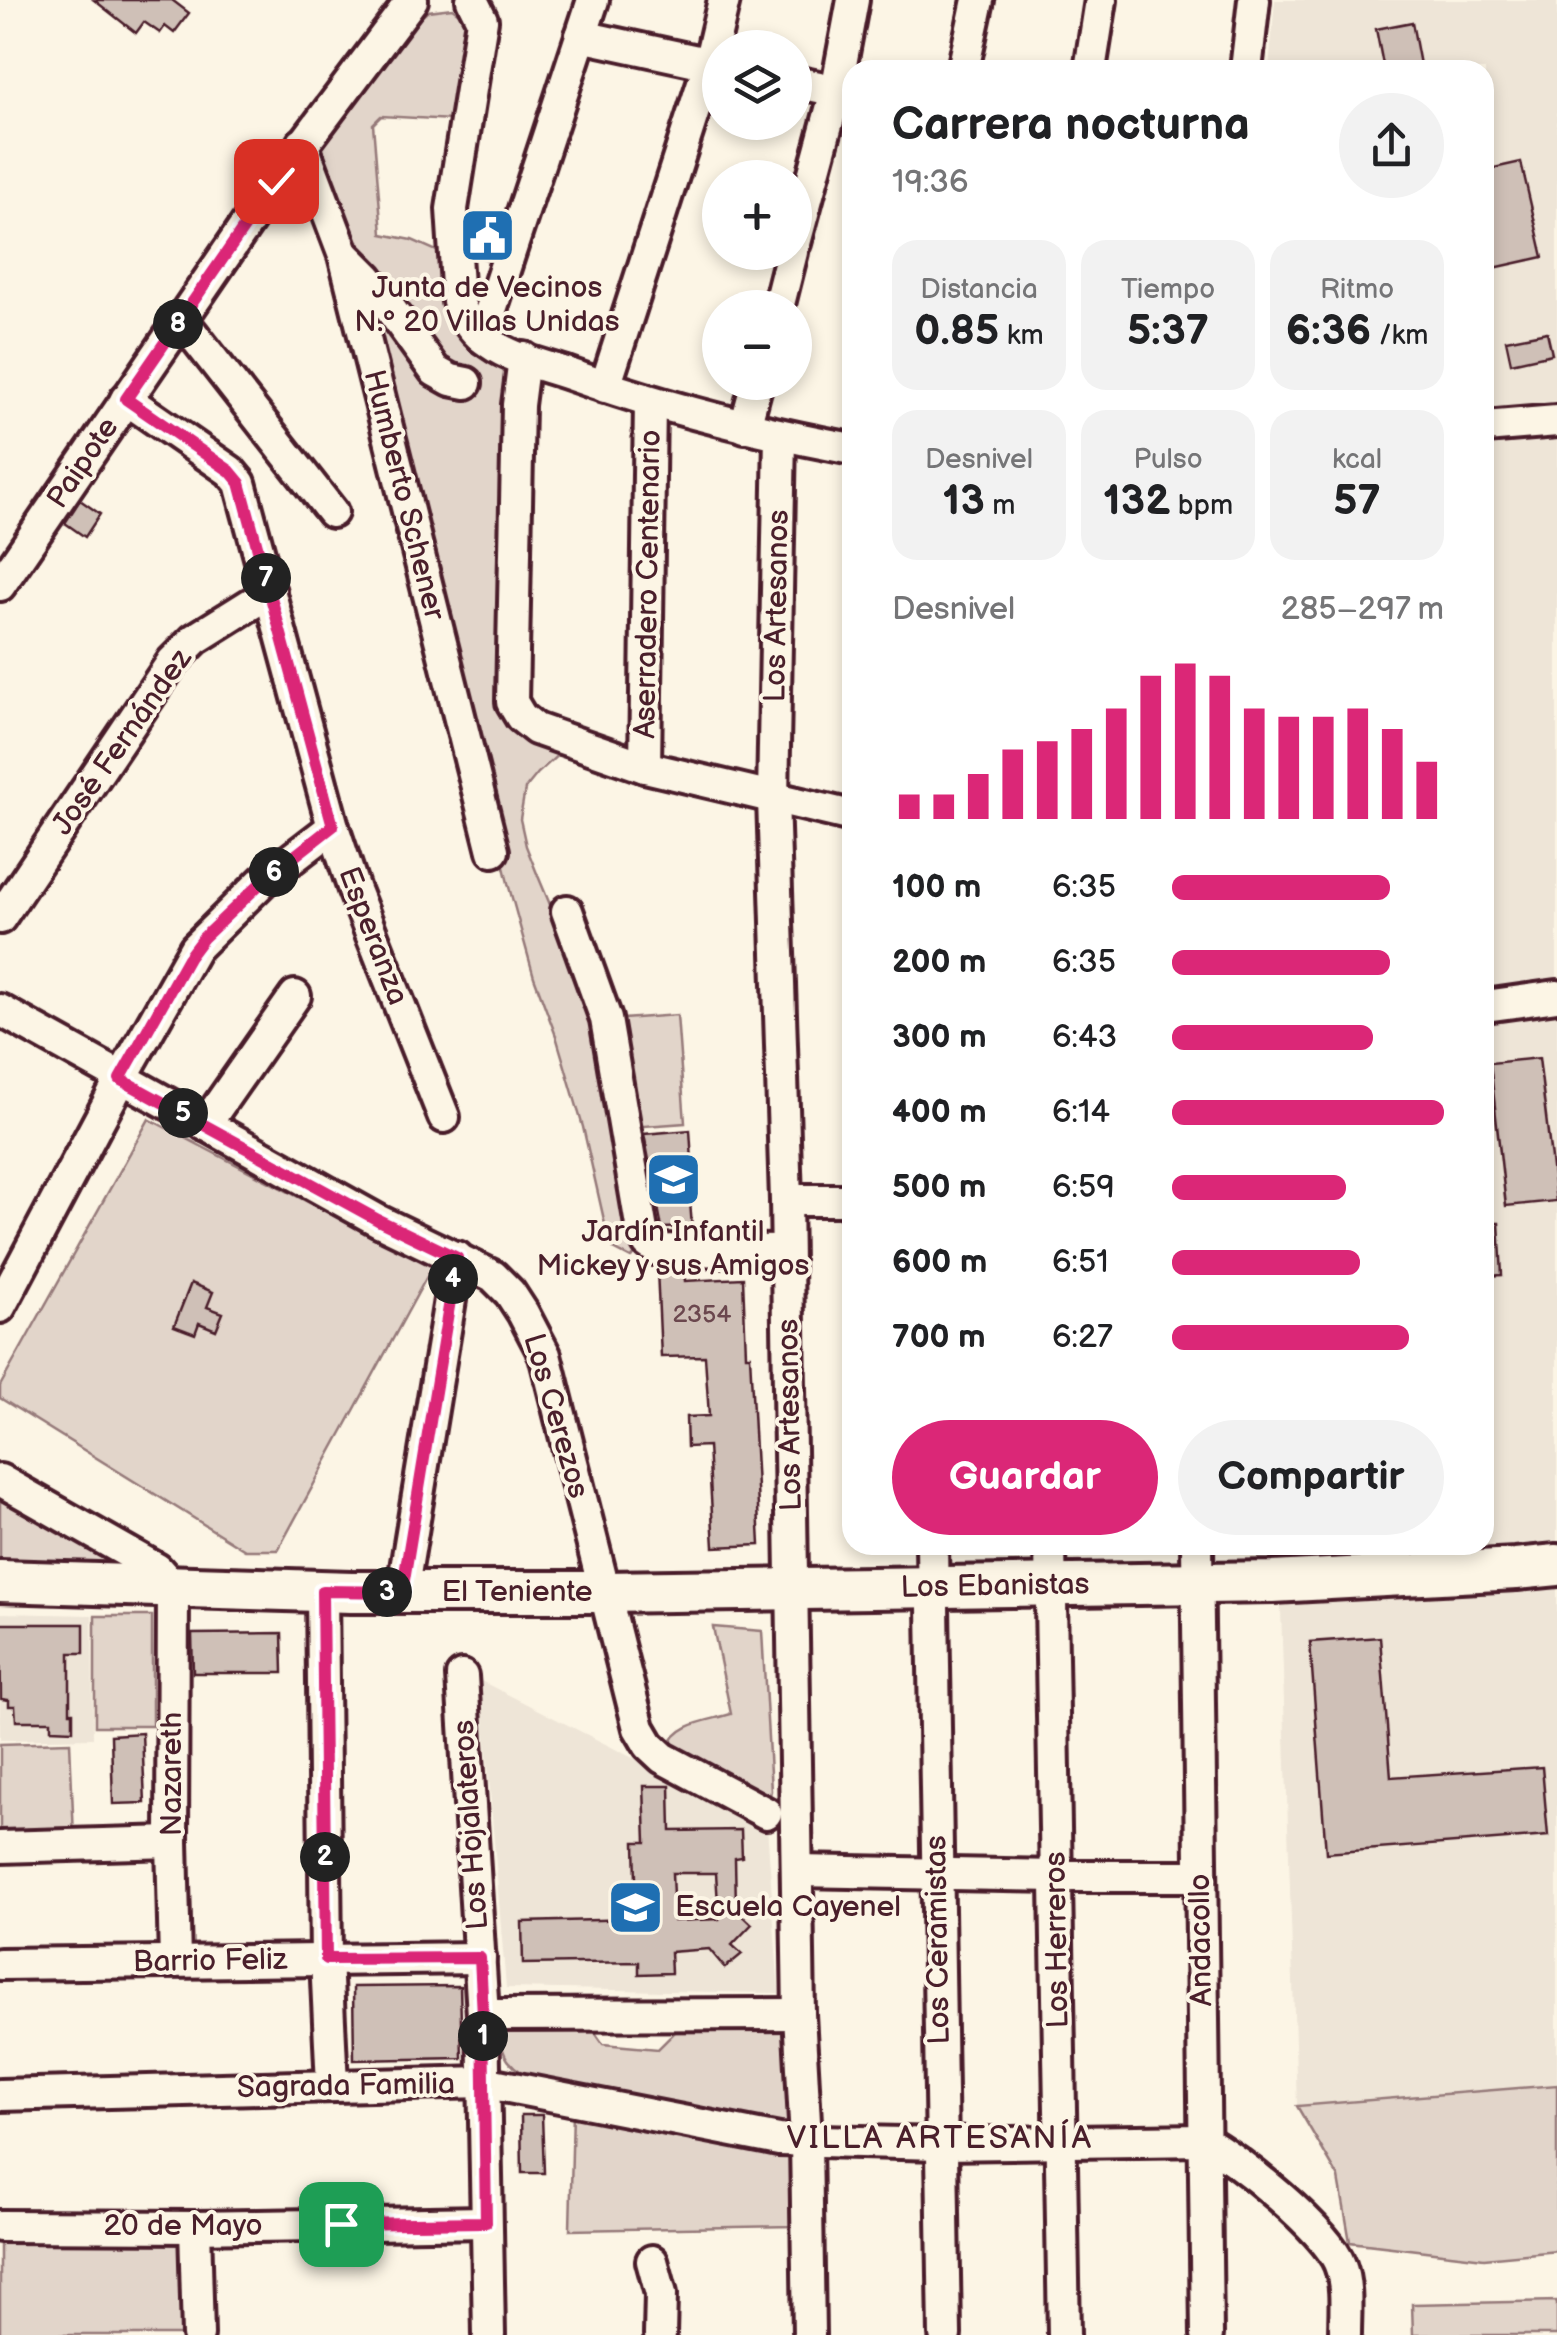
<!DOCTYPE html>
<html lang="es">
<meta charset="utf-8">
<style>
:root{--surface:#fff;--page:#f2f2f2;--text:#202124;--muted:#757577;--accent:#db2777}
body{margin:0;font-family:"Balsamiq Sans",sans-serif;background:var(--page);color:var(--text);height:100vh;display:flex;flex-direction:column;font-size:38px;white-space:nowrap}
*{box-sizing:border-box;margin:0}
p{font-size:32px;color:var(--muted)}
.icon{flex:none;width:55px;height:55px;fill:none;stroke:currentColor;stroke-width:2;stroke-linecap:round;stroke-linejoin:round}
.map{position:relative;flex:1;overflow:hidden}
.side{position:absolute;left:842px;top:60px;width:652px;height:1495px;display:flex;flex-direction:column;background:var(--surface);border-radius:30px;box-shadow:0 5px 15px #0003}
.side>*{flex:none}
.controls{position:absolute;left:702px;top:30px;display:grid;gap:20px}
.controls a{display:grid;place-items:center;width:110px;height:110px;border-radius:50%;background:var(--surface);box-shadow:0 5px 15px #0003;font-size:50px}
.pin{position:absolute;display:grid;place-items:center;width:85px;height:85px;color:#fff;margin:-42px;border-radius:20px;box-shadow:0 5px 15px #0006}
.km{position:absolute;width:50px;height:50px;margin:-25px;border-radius:50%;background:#222;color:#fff;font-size:28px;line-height:50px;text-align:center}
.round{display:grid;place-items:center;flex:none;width:105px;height:105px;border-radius:52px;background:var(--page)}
.headline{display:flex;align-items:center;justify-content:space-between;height:170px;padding:0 50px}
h1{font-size:45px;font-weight:600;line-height:75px}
.stats{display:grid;grid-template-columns:repeat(3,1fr);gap:15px;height:170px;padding:10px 50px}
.stats div{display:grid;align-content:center;border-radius:25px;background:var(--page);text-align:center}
.stats b{font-size:42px;font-weight:600}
.stats small{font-size:28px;font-weight:400}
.stats p{font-size:28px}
.chart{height:280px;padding:20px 50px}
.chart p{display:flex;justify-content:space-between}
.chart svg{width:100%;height:180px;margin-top:10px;stroke:var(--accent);stroke-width:6}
.action{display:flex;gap:20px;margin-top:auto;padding:20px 50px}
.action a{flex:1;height:115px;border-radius:60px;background:var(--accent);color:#fff;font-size:40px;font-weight:600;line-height:115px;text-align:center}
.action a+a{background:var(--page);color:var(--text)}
ul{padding:0 50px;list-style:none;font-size:32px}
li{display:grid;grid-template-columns:160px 120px 1fr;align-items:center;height:75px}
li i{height:25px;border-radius:12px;background:var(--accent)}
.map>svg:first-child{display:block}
</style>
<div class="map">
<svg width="1557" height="2335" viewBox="0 0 1557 2335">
<rect width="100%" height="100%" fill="#fcf5e5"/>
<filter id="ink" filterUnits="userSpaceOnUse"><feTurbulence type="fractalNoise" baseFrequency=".01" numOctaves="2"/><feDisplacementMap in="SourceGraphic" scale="20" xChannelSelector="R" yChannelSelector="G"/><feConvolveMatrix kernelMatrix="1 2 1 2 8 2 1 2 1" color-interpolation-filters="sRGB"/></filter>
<g filter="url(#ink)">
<g fill="#eee5d7">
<polygon points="1275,0 1557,0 1557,2085 1297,2106 1279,1547 1485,1545 1485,70 1269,70"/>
<polygon points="0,1613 92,1615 93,1738 0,1740"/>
<polygon points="481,1681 767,1826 779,1993 506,1988"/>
</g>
<g fill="#e2d5ca" stroke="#967a7a" stroke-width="2.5">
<path d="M452,8L462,15L467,26L452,120L381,116L373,124L382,234L412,240L437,251C447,308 442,342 503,368L506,383L498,604L500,712L523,739L560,753L538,773L525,789L520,819L526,846L536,871L599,1022L640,1251L631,1258L614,1249L607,1233L583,1127L556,1036L534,977L509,887L358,281L314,149L418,20L428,11Z"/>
<polygon points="677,1015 685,1123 631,1127 623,1019"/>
<polygon points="149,1119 432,1267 278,1550 245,1550 0,1398 0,1386"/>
<polygon points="0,1484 120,1561 116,1564 0,1559"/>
<rect x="95" y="1616" width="57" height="110"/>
<path d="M713,1627L762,1631L771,1791L769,1799L669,1747C675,1723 709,1721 731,1714Z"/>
<polygon points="70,1742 74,1837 0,1839 0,1744"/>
<path d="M788,2023L789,2120L785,2128L530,2077C508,2066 492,2047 511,2025L589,2024L603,2044L658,2049L683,2024Z"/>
<polygon points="1557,2085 1557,2251 1484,2258 1350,2242 1339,2178 1297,2106"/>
<polygon points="573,2111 785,2151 793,2156 795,2226 570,2230"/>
<polygon points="0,2236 189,2236 190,2335 0,2335"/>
<polygon points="1557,2301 1557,2335 1413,2335 1412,2304"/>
</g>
<g fill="#cfc0b7" stroke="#4a1f2b" stroke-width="2.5" fill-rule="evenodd">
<polygon points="94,0 172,0 189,13 174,33 165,26 160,33 144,22 136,33"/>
<polygon points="1412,22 1421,70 1384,70 1376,29"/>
<polygon points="1521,162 1543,257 1485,270 1485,170"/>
<polygon points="482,212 502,218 488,260 474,255 473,241"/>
<polygon points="1547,332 1552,354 1511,363 1506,340"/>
<polygon points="80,500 100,514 85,537 65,523"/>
<polygon points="1539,1058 1556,1201 1506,1206 1490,1063"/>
<polygon points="690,1130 693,1176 688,1176 692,1227 662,1228 644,1134"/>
<polygon points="1485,1223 1499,1223 1502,1275 1485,1276"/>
<polygon points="657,1269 684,1269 685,1281 743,1278 746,1355 750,1355 760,1545 714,1547 708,1446 687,1447 686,1417 709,1416 705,1356 661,1357"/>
<polygon points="191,1283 213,1292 207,1307 223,1313 216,1330 199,1323 195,1334 174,1326"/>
<polygon points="0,1624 84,1624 84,1653 70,1653 70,1712 73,1712 73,1730 51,1729 51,1721 16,1721 15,1706 9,1706 9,1700 1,1699"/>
<polygon points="282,1633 283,1673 193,1673 192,1634"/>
<polygon points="1380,1637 1391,1777 1542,1767 1548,1836 1326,1853 1310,1642"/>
<polygon points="142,1733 145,1803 113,1804 111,1735"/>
<path d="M644,1786H670L671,1831L741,1830L742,1857L735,1858L736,1909L752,1924L732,1945L742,1954L725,1968L709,1949L670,1952L671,1973L639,1974V1962L523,1964L522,1922L637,1919L635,1842H646ZM672,1873H716L719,1919L674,1921Z"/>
<polygon points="460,1986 462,2058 354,2060 353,1987"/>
<polygon points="521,2115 542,2115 544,2173 522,2173"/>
</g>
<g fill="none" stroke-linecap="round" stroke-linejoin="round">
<defs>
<g id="minor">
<path d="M472,0L482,20L452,209L458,301C464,318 474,333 490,343C512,359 543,365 569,374C661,407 756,431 852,449"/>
<polyline points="581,36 720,66"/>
<polyline points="963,70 978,0"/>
<polyline points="1090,70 1101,0"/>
<polyline points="1246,70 1254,0"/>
<polyline points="795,82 852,94"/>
<polyline points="302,144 344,255 493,851"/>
<polyline points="795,243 836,91 853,0"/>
<polyline points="345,255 368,278 435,371 451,380 466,383"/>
<polyline points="778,308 792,252"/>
<polyline points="181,319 332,512"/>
<polyline points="482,337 593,0"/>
<polyline points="524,358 518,405 512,702 521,717 536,729 645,767 852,816"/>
<polyline points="605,387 709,64 724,0"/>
<polyline points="126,399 230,471 240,483 333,827 354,890 444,1117"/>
<polyline points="745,427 757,382"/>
<polyline points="1485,427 1557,421"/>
<polyline points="780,436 773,798 786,1200 799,2014 806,2140 809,2335"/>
<polyline points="0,585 276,181 412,0"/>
<polyline points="645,767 650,402"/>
<polyline points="567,911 606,1019 642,1231 648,1243 658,1250 786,1251"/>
<polyline points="0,918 173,661 195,639 270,592"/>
<polyline points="1485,1006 1557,996"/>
<polyline points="0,1010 379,1221 493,1276 510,1293 523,1313 545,1355 639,1728 649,1745 663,1758 766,1813"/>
<polyline points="205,1125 295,996"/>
<polyline points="786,1200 852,1200"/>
<polyline points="0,1307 121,1079 195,948 264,880 333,827"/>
<polyline points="0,1480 157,1569 173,1587 172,1842 175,1961"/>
<polyline points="932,1545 945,2335"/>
<polyline points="1050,1545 1064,2335"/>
<polyline points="1197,1545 1207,2335"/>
<polyline points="322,1591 326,1959 332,2085"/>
<polyline points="402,1593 457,1257"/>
<polyline points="462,1676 483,2015 489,2335"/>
<polyline points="0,1847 172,1842"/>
<polyline points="798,1871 1056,1876 1200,1876"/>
<polyline points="0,1964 480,1958"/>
<polyline points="483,2015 799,2014"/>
<path d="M0,2095L483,2082L779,2140L942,2144L1203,2140C1237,2158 1327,2230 1340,2265C1348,2286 1345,2313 1345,2335"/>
<polyline points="0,2226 195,2227 486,2222"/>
<polyline points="195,2227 198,2335"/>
<polyline points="652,2261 661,2294 660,2335"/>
</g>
<polyline id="major" points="0,1581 351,1592 605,1592 1273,1582 1516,1569 1557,1565"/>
</defs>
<use href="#minor" stroke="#4a1f2b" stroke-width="38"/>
<use href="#major" stroke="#4a1f2b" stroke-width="48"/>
<use href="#minor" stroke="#fcf5e5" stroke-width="30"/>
<use href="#major" stroke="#fcf5e5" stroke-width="40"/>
</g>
</g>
<g fill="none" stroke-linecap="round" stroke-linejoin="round" filter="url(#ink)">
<defs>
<polyline id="route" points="276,181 126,399 230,471 240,483 333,826 264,880 203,938 188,958 120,1079 378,1220 457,1258 402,1592 322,1591 326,1959 480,1958 483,2015 486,2222 341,2224"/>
</defs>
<use href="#route" stroke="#fff" stroke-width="20"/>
<use href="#route" stroke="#db2777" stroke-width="12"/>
</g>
<defs>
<symbol id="civic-square" viewBox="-11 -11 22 22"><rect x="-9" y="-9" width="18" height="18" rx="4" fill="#1f6fb2" stroke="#fcf5e5"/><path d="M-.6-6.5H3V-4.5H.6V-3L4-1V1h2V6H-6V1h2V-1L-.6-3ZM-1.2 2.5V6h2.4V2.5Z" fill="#fff"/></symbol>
<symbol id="school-square" viewBox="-11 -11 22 22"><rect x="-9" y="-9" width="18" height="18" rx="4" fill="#1f6fb2" stroke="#fcf5e5"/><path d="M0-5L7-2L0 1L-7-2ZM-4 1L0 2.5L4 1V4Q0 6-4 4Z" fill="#fff"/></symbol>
</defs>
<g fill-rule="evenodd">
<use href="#civic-square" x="456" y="204" width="63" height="63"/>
<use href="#school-square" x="642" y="1148" width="63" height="63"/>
<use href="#school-square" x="604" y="1876" width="63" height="63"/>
</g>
<g text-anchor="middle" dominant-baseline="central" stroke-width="8" stroke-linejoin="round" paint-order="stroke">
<g font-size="25" fill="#6b474e">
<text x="702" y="1314">2354</text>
</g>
<g font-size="30" fill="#4a1f2b" stroke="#fcf5e5">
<text x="487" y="288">Junta de Vecinos<tspan x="487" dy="34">N.º 20 Villas Unidas</tspan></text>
<text x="673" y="1232">Jardín Infantil<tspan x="673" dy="34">Mickey y sus Amigos</tspan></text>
<text x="675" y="1907" text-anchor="start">Escuela Cayenel</text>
</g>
<g font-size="30" fill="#4a1f2b" stroke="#fcf5e5">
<text transform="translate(83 463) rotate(-56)">Paipote</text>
<text transform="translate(404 495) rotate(76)">Humberto Schener</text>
<text transform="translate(648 584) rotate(-89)">Aserradero Centenario</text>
<text transform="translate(777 606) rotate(-89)">Los Artesanos</text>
<text transform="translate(122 742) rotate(-55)">José Fernández</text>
<text transform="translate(373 936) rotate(69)">Esperanza</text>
<text transform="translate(790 1415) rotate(-91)">Los Artesanos</text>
<text transform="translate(556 1416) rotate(74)">Los Cerezos</text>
<text transform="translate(995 1586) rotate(-1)">Los Ebanistas</text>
<text x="517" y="1592">El Teniente</text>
<text transform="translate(172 1774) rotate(-90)">Nazareth</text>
<text transform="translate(471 1825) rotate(-94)">Los Hojalateros</text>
<text transform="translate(938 1940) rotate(-91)">Los Ceramistas</text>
<text transform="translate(1057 1940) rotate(-91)">Los Herreros</text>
<text transform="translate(1201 1940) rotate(-91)">Andacollo</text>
<text transform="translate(210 1961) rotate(-1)">Barrio Feliz</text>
<text transform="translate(346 2086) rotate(-1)">Sagrada Familia</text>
<text x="183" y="2226">20 de Mayo</text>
</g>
<g font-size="32" letter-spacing="2.5" fill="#4a1f2b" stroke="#fcf5e5">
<text x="940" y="2138">VILLA ARTESANÍA</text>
</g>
</g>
</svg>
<div class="controls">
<a><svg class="icon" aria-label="layers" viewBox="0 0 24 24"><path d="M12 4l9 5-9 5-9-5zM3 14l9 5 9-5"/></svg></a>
<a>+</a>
<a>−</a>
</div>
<div class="pin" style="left:341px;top:2224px;background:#1e9e55"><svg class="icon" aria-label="arrive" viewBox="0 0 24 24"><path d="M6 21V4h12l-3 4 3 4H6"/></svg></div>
<div class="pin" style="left:276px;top:181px;background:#d93025"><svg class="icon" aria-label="check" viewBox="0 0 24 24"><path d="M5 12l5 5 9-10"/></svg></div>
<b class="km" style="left:483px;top:2036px">1</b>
<b class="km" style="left:325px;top:1857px">2</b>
<b class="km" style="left:387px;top:1592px">3</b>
<b class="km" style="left:453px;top:1279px">4</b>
<b class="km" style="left:183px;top:1113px">5</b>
<b class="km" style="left:274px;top:872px">6</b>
<b class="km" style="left:266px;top:578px">7</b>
<b class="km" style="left:178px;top:324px">8</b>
<section class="side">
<div class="headline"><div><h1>Carrera nocturna</h1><p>19:36</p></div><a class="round"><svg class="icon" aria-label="share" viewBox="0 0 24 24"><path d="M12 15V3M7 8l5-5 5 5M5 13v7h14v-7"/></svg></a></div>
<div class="stats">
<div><p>Distancia</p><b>0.85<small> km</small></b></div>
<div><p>Tiempo</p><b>5:37</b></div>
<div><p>Ritmo</p><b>6:36<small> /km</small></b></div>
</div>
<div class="stats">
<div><p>Desnivel</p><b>13<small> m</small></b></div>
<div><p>Pulso</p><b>132<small> bpm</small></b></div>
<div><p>kcal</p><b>57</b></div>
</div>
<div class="chart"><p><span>Desnivel</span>285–297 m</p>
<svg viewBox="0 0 160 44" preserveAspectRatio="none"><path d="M5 44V38M15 44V38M25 44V33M35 44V27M45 44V25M55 44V22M65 44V17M75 44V9M85 44V6M95 44V9M105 44V17M115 44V19M125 44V19M135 44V17M145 44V22M155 44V30"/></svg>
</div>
<ul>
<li><b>100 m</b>6:35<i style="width:80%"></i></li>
<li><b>200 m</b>6:35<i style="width:80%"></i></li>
<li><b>300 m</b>6:43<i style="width:74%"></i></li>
<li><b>400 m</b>6:14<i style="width:100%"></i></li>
<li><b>500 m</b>6:59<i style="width:64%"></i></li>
<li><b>600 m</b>6:51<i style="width:69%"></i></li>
<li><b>700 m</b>6:27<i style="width:87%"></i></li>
</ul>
<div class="action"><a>Guardar</a><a>Compartir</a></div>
</section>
</div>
